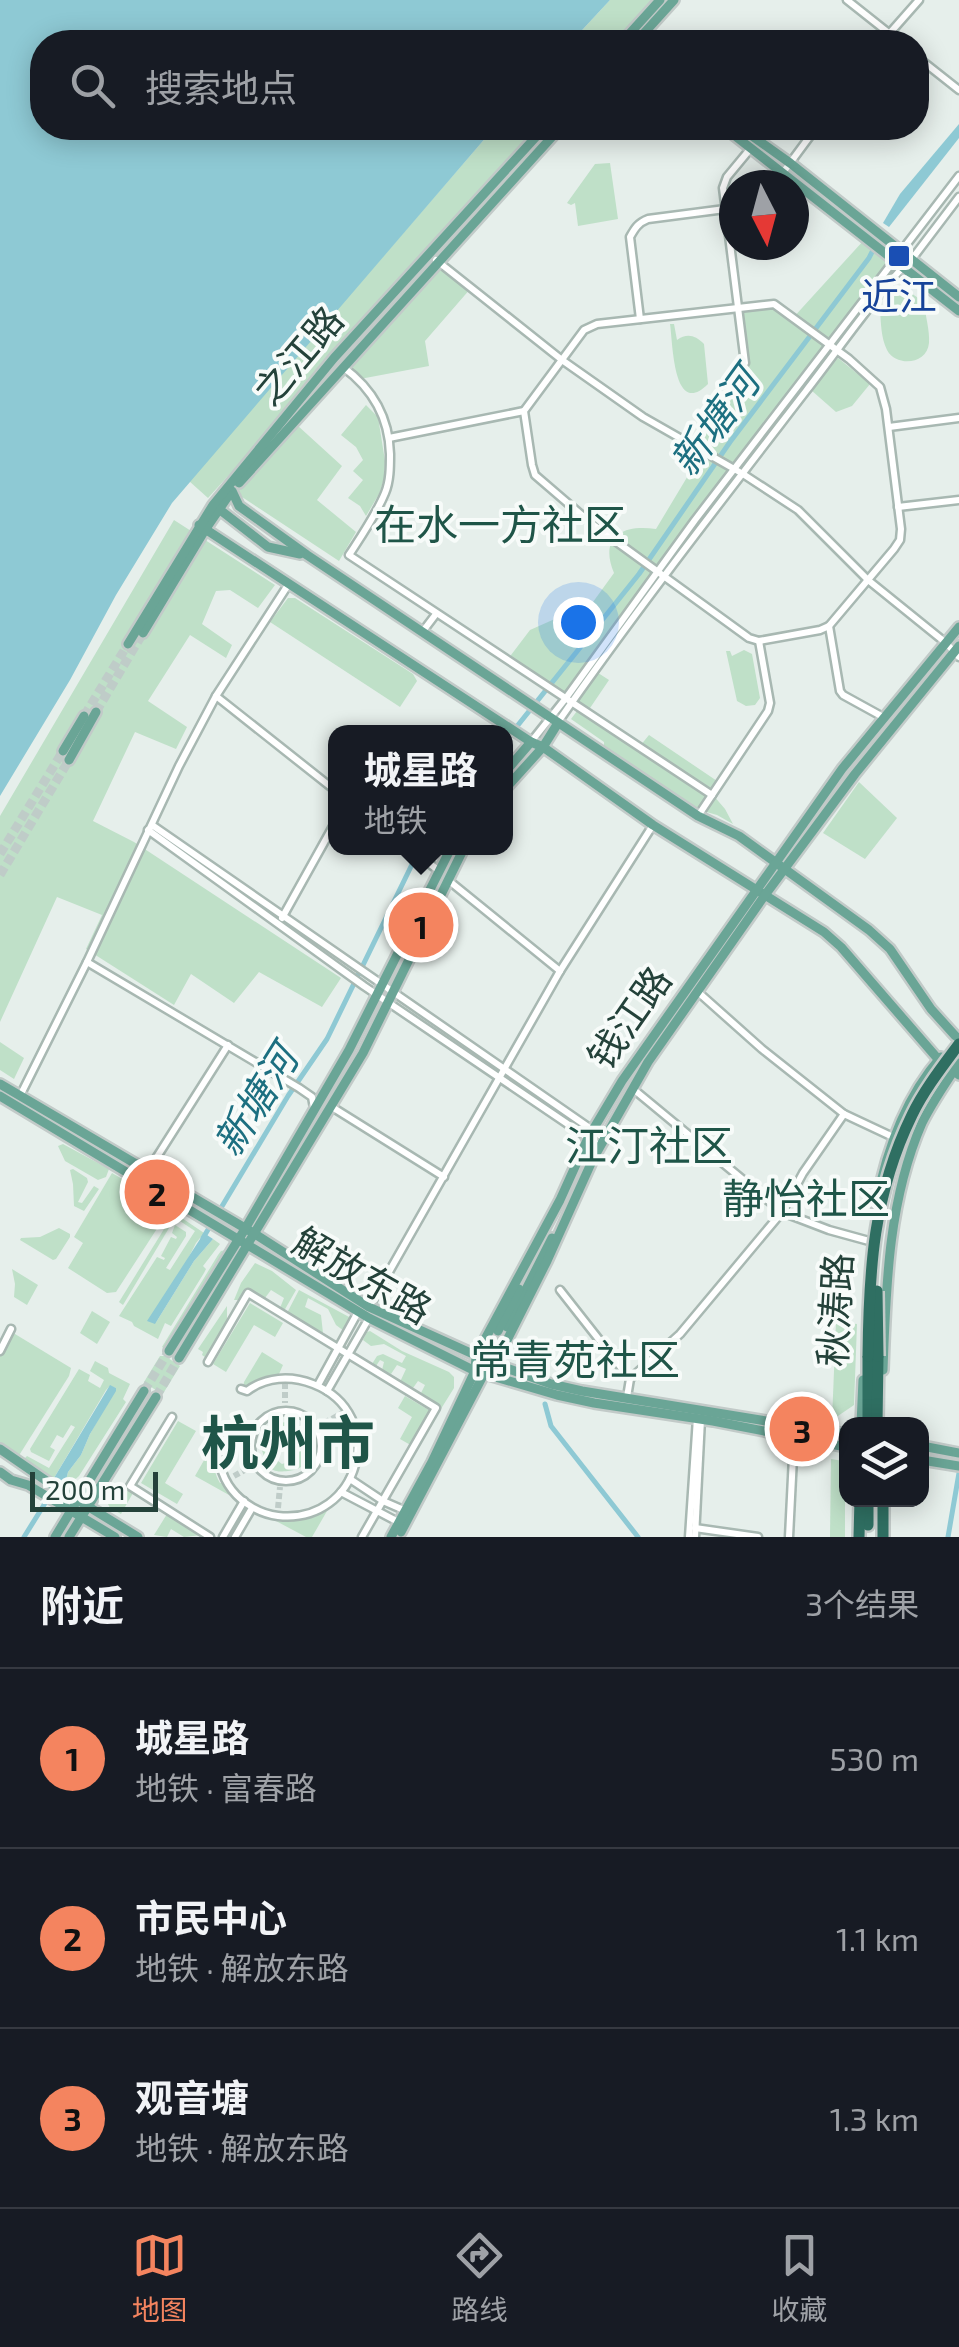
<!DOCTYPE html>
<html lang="zh">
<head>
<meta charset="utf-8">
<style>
	:root { --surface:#171b24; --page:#20242c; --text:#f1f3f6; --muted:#9ea1a6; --line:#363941; --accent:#f4845f }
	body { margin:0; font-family:"Exo 2","Noto Sans SC",sans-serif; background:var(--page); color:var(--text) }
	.controls { position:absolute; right:30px; bottom:30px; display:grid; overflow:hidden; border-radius:20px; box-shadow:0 5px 25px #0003 }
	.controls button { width:90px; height:90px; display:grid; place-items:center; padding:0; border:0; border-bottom:2px solid var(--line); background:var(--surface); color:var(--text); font:50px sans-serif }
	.compass { position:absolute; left:719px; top:170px; width:90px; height:90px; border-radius:50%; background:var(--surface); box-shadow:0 5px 25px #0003; rotate:174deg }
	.scale { position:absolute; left:30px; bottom:25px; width:128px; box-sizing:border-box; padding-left:10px; border:5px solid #24423a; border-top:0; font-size:28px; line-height:35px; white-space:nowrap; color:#24423a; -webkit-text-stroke:8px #f7fbf9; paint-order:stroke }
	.you { position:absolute; left:578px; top:622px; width:35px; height:35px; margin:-25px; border:8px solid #fff; border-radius:50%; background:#1a73e8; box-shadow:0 0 0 15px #1a73e833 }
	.badge { display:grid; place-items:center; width:65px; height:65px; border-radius:50%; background:var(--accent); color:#111; font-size:32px; font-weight:700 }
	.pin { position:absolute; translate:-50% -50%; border:5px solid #fff; box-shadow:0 2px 10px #0006 }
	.popup { position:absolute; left:328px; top:725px; width:185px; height:130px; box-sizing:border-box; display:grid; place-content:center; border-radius:20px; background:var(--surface); filter:drop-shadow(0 2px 8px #0005); font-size:32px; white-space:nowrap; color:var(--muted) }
	.popup b { font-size:38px; color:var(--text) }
	.popup::after { content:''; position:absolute; left:50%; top:100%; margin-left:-20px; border:20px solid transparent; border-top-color:var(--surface) }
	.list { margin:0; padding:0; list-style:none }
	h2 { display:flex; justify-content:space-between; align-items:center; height:130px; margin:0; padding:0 40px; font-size:42px }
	h2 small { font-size:32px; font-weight:400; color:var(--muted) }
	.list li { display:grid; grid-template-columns:65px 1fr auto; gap:30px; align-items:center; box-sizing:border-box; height:180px; padding:0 40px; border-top:2px solid var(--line) }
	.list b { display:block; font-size:38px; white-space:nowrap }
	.list p { margin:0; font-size:32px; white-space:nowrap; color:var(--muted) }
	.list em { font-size:32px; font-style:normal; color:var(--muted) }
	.icon { flex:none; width:55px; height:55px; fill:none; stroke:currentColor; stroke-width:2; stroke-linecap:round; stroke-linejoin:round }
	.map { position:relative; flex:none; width:959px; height:1537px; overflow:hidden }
	.search { position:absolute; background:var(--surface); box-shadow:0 5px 25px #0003; left:30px; right:30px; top:30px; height:110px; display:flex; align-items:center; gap:25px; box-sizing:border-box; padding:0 35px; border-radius:40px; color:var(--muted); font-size:38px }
	.sheet { height:670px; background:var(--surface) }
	nav { display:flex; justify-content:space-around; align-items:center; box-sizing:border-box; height:140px; border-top:2px solid var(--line); background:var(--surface); font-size:28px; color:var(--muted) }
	nav a { display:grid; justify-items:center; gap:5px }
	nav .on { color:var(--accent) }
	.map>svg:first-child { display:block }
</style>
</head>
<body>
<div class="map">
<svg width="959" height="1537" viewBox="0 0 959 1537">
	<rect width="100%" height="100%" fill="#e6efeb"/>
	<!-- green -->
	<g fill="#bfe0c8" fill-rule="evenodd">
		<polygon points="610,0 659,0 622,42 571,42"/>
		<polygon points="494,128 544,128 208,498 189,481"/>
		<polygon points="610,163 618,219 578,226 575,203 571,205 567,203 595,164"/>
		<path d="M864 240 890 261 730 468 565 695 508 659 530 630 593 602 614 573C599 537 622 524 656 529L701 454 695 449 752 371 740 362 733 307 769 303 792 319Z"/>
		<polygon points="439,262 471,288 425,341 429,366 360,379 343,367"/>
		<path d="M908 291 924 302C925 315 930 330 929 343 927 365 896 367 887 350 881 338 881 323 880 310L892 294Z"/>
		<path d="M670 324H674L677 340C687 333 695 335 704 344L708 384C673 419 673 343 670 324Z"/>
		<polygon points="838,358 870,384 852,406 836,412 811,390"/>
		<polygon points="366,405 378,417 385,461 384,479 379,494 366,516 360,506 348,498 363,480 353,471 363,460 356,447 341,435"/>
		<polygon points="297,425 342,466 317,500 356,532 339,561 236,493"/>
		<polygon points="174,520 275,585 258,608 230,590 216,591 202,624 232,645 226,658 190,635 148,701 187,727 176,749 135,732 93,821 134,842 341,978 322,1007 259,972 234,1003 191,974 174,1005 86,949 102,915 57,897 0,1022 0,816"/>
		<polygon points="288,598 295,598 413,674 417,681 400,707 270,622"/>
		<polygon points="744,650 752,654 760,698 755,705 746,706 737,701 726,651 730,651 732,656"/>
		<polygon points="595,671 609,680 588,711 640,746 649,735 720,783 713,795 725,809 733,824 717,815 696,809 604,746 604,742 571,719 580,707 572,702"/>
		<polygon points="859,782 897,818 865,859 823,833"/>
		<polygon points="0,1042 24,1058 14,1079 0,1070"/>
		<polygon points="63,1144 109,1169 106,1177 98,1180 65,1161 58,1146"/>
		<polygon points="73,1169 87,1178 88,1182 78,1202 82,1203 94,1186 99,1189 84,1211 74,1206 73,1184 70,1170"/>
		<polygon points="112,1173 171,1207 116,1292 107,1293 68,1268 83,1243 74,1237"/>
		<polygon points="173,1212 204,1233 196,1243 155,1324 194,1261 213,1239 220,1244 203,1266 206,1269 204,1273 171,1326 165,1323 158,1339 134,1326 132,1322 119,1316 157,1257 164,1260 165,1258 161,1256 171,1237 176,1239 177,1237 172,1233 175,1225 186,1232 186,1236 166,1268 170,1270 195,1231 174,1217"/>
		<polygon points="169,1221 172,1223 123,1305 119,1302"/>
		<polygon points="59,1228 70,1234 70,1237 56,1259 53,1260 20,1240 21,1238 40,1237"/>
		<polygon points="226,1250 165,1349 162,1347 218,1255 221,1251"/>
		<polygon points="255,1263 272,1271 296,1290 284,1311 280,1308 284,1298 271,1290 265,1298 249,1289 238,1300 234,1300 241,1283"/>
		<polygon points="12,1269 38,1285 27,1305 14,1297 15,1284"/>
		<polygon points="299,1290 351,1318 344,1331 336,1325 328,1309 308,1298 305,1307 321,1315 323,1333 287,1313"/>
		<polygon points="250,1303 283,1323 275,1337 254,1325 226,1372 213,1364"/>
		<polygon points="227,1306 227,1323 205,1357 202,1355 203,1352 198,1349"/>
		<polygon points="92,1311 110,1322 97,1344 80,1333"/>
		<polygon points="836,1322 857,1324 854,1405 832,1420"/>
		<polygon points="370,1331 402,1351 449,1372 454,1377 454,1388 439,1412 436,1404 421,1393 425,1385 418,1381 413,1388 400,1382 406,1369 397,1365 391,1374 382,1370 384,1362 380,1360 376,1366 372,1364 377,1356 383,1354 402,1363 406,1356 384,1344 371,1346 363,1340 367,1332"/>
		<polygon points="15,1334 71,1368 69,1376 18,1457 0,1446 0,1356 8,1335"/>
		<polygon points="262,1352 283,1365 279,1374 265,1377 246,1389 243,1387 244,1382"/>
		<polygon points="160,1356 165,1356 180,1366 164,1392 160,1393 144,1382"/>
		<polygon points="95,1361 108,1368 109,1373 130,1384 123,1399 126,1402 79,1476 68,1486 65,1484 68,1472 81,1455 90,1434 116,1388 110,1386 106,1390 54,1478 24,1459 27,1456 49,1468 75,1427 71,1425 63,1438 57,1435 50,1447 55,1450 49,1461 31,1452 30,1449 79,1369 90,1375 88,1381 100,1388 104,1380 90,1371"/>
		<polygon points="405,1396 434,1413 414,1447 400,1439 412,1417 398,1408"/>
		<polygon points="178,1421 196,1431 165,1483 183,1494 177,1504 141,1483"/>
		<path d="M293 1421 308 1431 310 1439 314 1444C310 1460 306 1469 288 1471 277 1472 274 1472 265 1464 266 1454 258 1448 260 1437L272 1424ZM283 1435 296 1440 299 1449 288 1462 282 1464 274 1458 275 1448Z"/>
		<path d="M215 1441V1454L212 1455C213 1464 215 1475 220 1483L224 1482 229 1495 195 1476Z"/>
		<polygon points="831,1459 843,1461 845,1465 845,1537 830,1537"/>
		<polygon points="116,1483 133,1493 121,1514 110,1508 106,1500"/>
		<path d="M327 1511 312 1537H306L276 1521C295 1523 311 1519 327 1511Z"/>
		<polygon points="167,1514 202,1535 184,1537 171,1529 167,1537 154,1535"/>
	</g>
	<!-- water -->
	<g fill="#8ec9d4">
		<polygon points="0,0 610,0 571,42 42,42 42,128 494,128 172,503 116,595 70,680 0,796"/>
		<polygon points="959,124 959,138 889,227 883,223 900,194"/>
		<polygon points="204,1233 213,1239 194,1261 155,1324 147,1321"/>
		<polygon points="110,1385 116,1388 116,1391 90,1434 81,1455 68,1472 65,1484 54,1478"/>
	</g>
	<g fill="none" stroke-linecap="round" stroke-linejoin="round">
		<!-- canal -->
		<g stroke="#8ec9d4" stroke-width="5">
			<polyline points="506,740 639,574 730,442 869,258 875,246"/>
			<polyline points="203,1238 288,1096 327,1039 420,848"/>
			<polyline points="545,1404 551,1426 638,1537"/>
			<polyline points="24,1537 62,1476"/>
			<polyline points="948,1537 959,1473"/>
		</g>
		<!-- minor-tunnel -->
		<g stroke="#bfccc8" stroke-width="6" stroke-dasharray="6 3" stroke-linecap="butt">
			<polyline points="285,1383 285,1403"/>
			<polyline points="324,1423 343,1413"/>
			<polyline points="234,1476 252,1466"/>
			<polyline points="278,1508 280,1487"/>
		</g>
		<!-- major-tunnel -->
		<g stroke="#bfccc8" stroke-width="9" stroke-dasharray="9 4.5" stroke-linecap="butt">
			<polyline points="96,712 143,633"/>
			<polyline points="84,716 128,644"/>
			<polyline points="0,854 63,751"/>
			<polyline points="0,875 69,760"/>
			<polyline points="480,1364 498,1331"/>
			<polyline points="481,1376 504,1334"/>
			<polyline points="144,1391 169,1351"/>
			<polyline points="156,1397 179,1358"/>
		</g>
		<!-- minor casing -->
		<g stroke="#a8b8b2" stroke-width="11">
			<g id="minor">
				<polyline points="847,0 900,42"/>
				<polyline points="882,42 919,0"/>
				<polyline points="916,56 959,90"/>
				<polyline points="782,174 816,128"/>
				<polyline points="436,260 562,360 643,417 743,474 798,510 868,580 946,643 959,657"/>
				<polygon points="774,304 849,359 880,387 886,409 901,529 900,540 894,549 829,626 820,630 759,641 749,638 592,524 535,475 532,465 524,411 584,330 597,324"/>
				<path d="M640 319 630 237C635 228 638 223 648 219L725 209"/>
				<polyline points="745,363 723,188 727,177 751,148"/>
				<path d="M343 367C373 389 389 417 390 454 390 467 390 481 385 493 376 515 362 535 349 555L712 795"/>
				<polyline points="889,427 959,418"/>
				<polyline points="389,438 524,411"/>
				<polyline points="898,507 959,500"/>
				<polyline points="829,626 840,691 843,695 883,717"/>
				<polyline points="423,631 436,614"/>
				<polyline points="216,696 336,791"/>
				<path d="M558 722C637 609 722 500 806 391 830 360 852 329 876 299 888 285 898 270 912 259L959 197"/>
				<polyline points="531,742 566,698 695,520 959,176"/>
				<polyline points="698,816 768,711 770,703 759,641"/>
				<polyline points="152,825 604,1138"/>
				<polyline points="148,830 364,986 600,1146"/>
				<polyline points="409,848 438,870"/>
				<polyline points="448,880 560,971"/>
				<polyline points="282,918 336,821"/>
				<polyline points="87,962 299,1088 312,1097 314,1108"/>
				<polyline points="698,992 762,1049 844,1114 893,1137"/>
				<polyline points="632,1088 782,1212 829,1230 869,1241"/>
				<polyline points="20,1096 87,962 179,766 216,696 288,585"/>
				<polyline points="332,1107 444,1177"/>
				<polyline points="148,1171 228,1045"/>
				<polyline points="560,1290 630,1379"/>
				<polyline points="369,1307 560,971 653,825"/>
				<polyline points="0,1351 11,1329"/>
				<polyline points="208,1362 248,1293 436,1408 362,1537"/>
				<polyline points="318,1385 358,1312"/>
				<polyline points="327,1391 369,1318"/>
				<polyline points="627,1397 630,1379 680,1334 782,1212 803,1173 844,1114"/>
				<circle cx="286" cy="1446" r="35"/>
				<polyline points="172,1417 130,1486 210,1537"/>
				<path d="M215 1437 219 1439C216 1456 221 1476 232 1490 243 1504 261 1514 278 1516 360 1525 390 1414 313 1384 290 1375 266 1377 247 1391L241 1389"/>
				<polyline points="350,1479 383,1501 406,1511"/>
				<polyline points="341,1492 402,1524"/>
				<polyline points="695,1528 758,1537"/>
				<polyline points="223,1537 244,1501"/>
				<polyline points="235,1537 252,1508"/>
				<polyline points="689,1537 697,1418"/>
				<polyline points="695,1537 701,1419"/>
				<polyline points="789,1537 794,1437"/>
			</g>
		</g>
		<!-- major casing -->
		<g stroke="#c2cac8" stroke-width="14">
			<g id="major">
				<polyline points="622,42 660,0"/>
				<polyline points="636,42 674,0"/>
				<polyline points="725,128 959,311"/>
				<polyline points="741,128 790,163 959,297"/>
				<polyline points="239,483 560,128"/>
				<polyline points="232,491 239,506 307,555 698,816 739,836 869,930 890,949 931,1009 959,1040"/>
				<polyline points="215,506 268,547 300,554"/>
				<polyline points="199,525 531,742 543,747 653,825 824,932 841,947 938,1059 959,1075"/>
				<polyline points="143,633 205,530 229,495"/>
				<polyline points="128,644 213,505 334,358 544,128"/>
				<polyline points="63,751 84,716"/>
				<polyline points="69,760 96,712"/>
				<polyline points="506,771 531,742"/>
				<polyline points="506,788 543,747 558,723"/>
				<polyline points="0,1084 255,1234 369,1307 495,1364 551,1384 582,1391 846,1434"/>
				<polyline points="0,1096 369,1318 475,1371 557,1395 594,1403 713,1421 846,1447"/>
				<path d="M876 1205C886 1152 905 1098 941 1057"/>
				<polyline points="507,1327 552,1238"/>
				<polyline points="498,1331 519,1289"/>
				<polyline points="169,1351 245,1229 349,1050 451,848"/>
				<polyline points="179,1358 363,1053 464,848"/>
				<path d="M883 1370C886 1287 888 1201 922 1123 932 1103 946 1082 959 1063"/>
				<polyline points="861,1424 863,1380"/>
				<polyline points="922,1446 959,1453"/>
				<polyline points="0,1449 48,1482 138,1537"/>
				<polyline points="922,1460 959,1466"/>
				<polyline points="0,1472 11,1480 28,1485 115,1537"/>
				<polyline points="401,1532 484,1374 495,1364 547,1261 593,1159 648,1062 765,895 855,774 959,646"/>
				<polyline points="55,1537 144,1391"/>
				<polyline points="69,1537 156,1397"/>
				<polyline points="391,1537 432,1462 475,1371 476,1356 560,1200 588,1138 622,1081 842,769 959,627"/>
			</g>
		</g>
		<!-- highway casing -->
		<g stroke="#c2cac8" stroke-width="16">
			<g id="highway">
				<polyline points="868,1424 868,1356"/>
				<polyline points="877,1424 878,1356"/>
				<polyline points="883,1500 883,1537"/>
				<polyline points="868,1525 868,1500"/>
				<polyline points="859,1537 860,1500"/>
			</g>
		</g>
		<!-- minor -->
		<use href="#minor" stroke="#fff" stroke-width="6"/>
		<!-- major -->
		<use href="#major" stroke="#6aa596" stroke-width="9"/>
		<!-- highway -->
		<use href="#highway" stroke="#2f6f62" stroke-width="11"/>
		<!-- highway-bridge casing -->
		<g stroke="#c2cac8" stroke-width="16" stroke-linecap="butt">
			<g id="highway-bridge">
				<polyline points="877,1291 878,1356"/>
				<path d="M868 1356C869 1269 873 1195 912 1115 924 1090 942 1067 959 1044"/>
			</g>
		</g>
		<!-- highway-bridge -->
		<use href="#highway-bridge" stroke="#2f6f62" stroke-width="11"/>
	</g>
	<!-- markers -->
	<rect fill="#1a4fb4" stroke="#f7fbf9" stroke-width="4" x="887" y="244" width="24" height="24" rx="5"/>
	<g text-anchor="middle" stroke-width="8" stroke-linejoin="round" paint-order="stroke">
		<!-- transit labels -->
		<g font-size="38" fill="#164399" stroke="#f7fbf9">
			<text x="899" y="310">近江</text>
		</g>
		<!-- street labels -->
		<g font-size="38" fill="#24423a" stroke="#f7fbf9">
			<text transform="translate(299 356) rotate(-50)" y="13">之江路</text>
			<text transform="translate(630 1018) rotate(-55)" y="13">钱江路</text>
			<text transform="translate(362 1276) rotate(30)" y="13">解放东路</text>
			<text transform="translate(836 1310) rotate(-87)" y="13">秋涛路</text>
		</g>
		<!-- water labels -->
		<g font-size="40" font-style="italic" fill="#1c6f80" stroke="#f7fbf9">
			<text transform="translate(715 422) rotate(-54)" y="14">新塘河</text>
			<text transform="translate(256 1101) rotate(-58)" y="14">新塘河</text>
		</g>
		<!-- quarter labels -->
		<g font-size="42" fill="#1f5548" stroke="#f7fbf9">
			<text x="500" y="540">在水一方社区</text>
			<text x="649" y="1161">江汀社区</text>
			<text x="806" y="1214">静怡社区</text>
			<text x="575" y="1375">常青苑社区</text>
		</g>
		<!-- town labels -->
		<g font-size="58" font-weight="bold" fill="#1f5548" stroke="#f7fbf9">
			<text x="288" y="1464">杭州市</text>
		</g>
	</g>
</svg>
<div class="controls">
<button><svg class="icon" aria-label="layers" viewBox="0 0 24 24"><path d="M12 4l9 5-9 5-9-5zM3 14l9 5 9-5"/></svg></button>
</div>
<svg class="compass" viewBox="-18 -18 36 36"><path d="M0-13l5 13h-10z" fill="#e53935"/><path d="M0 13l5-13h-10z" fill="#9ea1a6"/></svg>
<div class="scale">200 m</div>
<div class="you"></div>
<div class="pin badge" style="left:421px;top:925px">1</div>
<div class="popup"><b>城星路</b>地铁</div>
<div class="pin badge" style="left:157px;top:1192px">2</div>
<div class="pin badge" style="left:802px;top:1429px">3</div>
<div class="search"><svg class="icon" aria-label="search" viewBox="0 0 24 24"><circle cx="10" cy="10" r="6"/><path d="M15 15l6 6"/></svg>搜索地点</div>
</div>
<section class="sheet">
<h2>附近<small>3个结果</small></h2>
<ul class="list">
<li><span class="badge">1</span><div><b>城星路</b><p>地铁 · 富春路</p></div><em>530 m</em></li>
<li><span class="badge">2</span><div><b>市民中心</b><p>地铁 · 解放东路</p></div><em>1.1 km</em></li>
<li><span class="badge">3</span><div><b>观音塘</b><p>地铁 · 解放东路</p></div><em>1.3 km</em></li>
</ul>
</section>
<nav>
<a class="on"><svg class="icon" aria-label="map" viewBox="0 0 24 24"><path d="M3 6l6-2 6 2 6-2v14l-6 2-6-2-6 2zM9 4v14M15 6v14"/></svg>地图</a>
<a><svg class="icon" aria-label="directions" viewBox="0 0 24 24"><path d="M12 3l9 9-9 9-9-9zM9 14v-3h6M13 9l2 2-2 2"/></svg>路线</a>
<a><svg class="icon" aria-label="saved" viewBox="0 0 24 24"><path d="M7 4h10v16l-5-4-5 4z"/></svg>收藏</a>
</nav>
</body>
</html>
